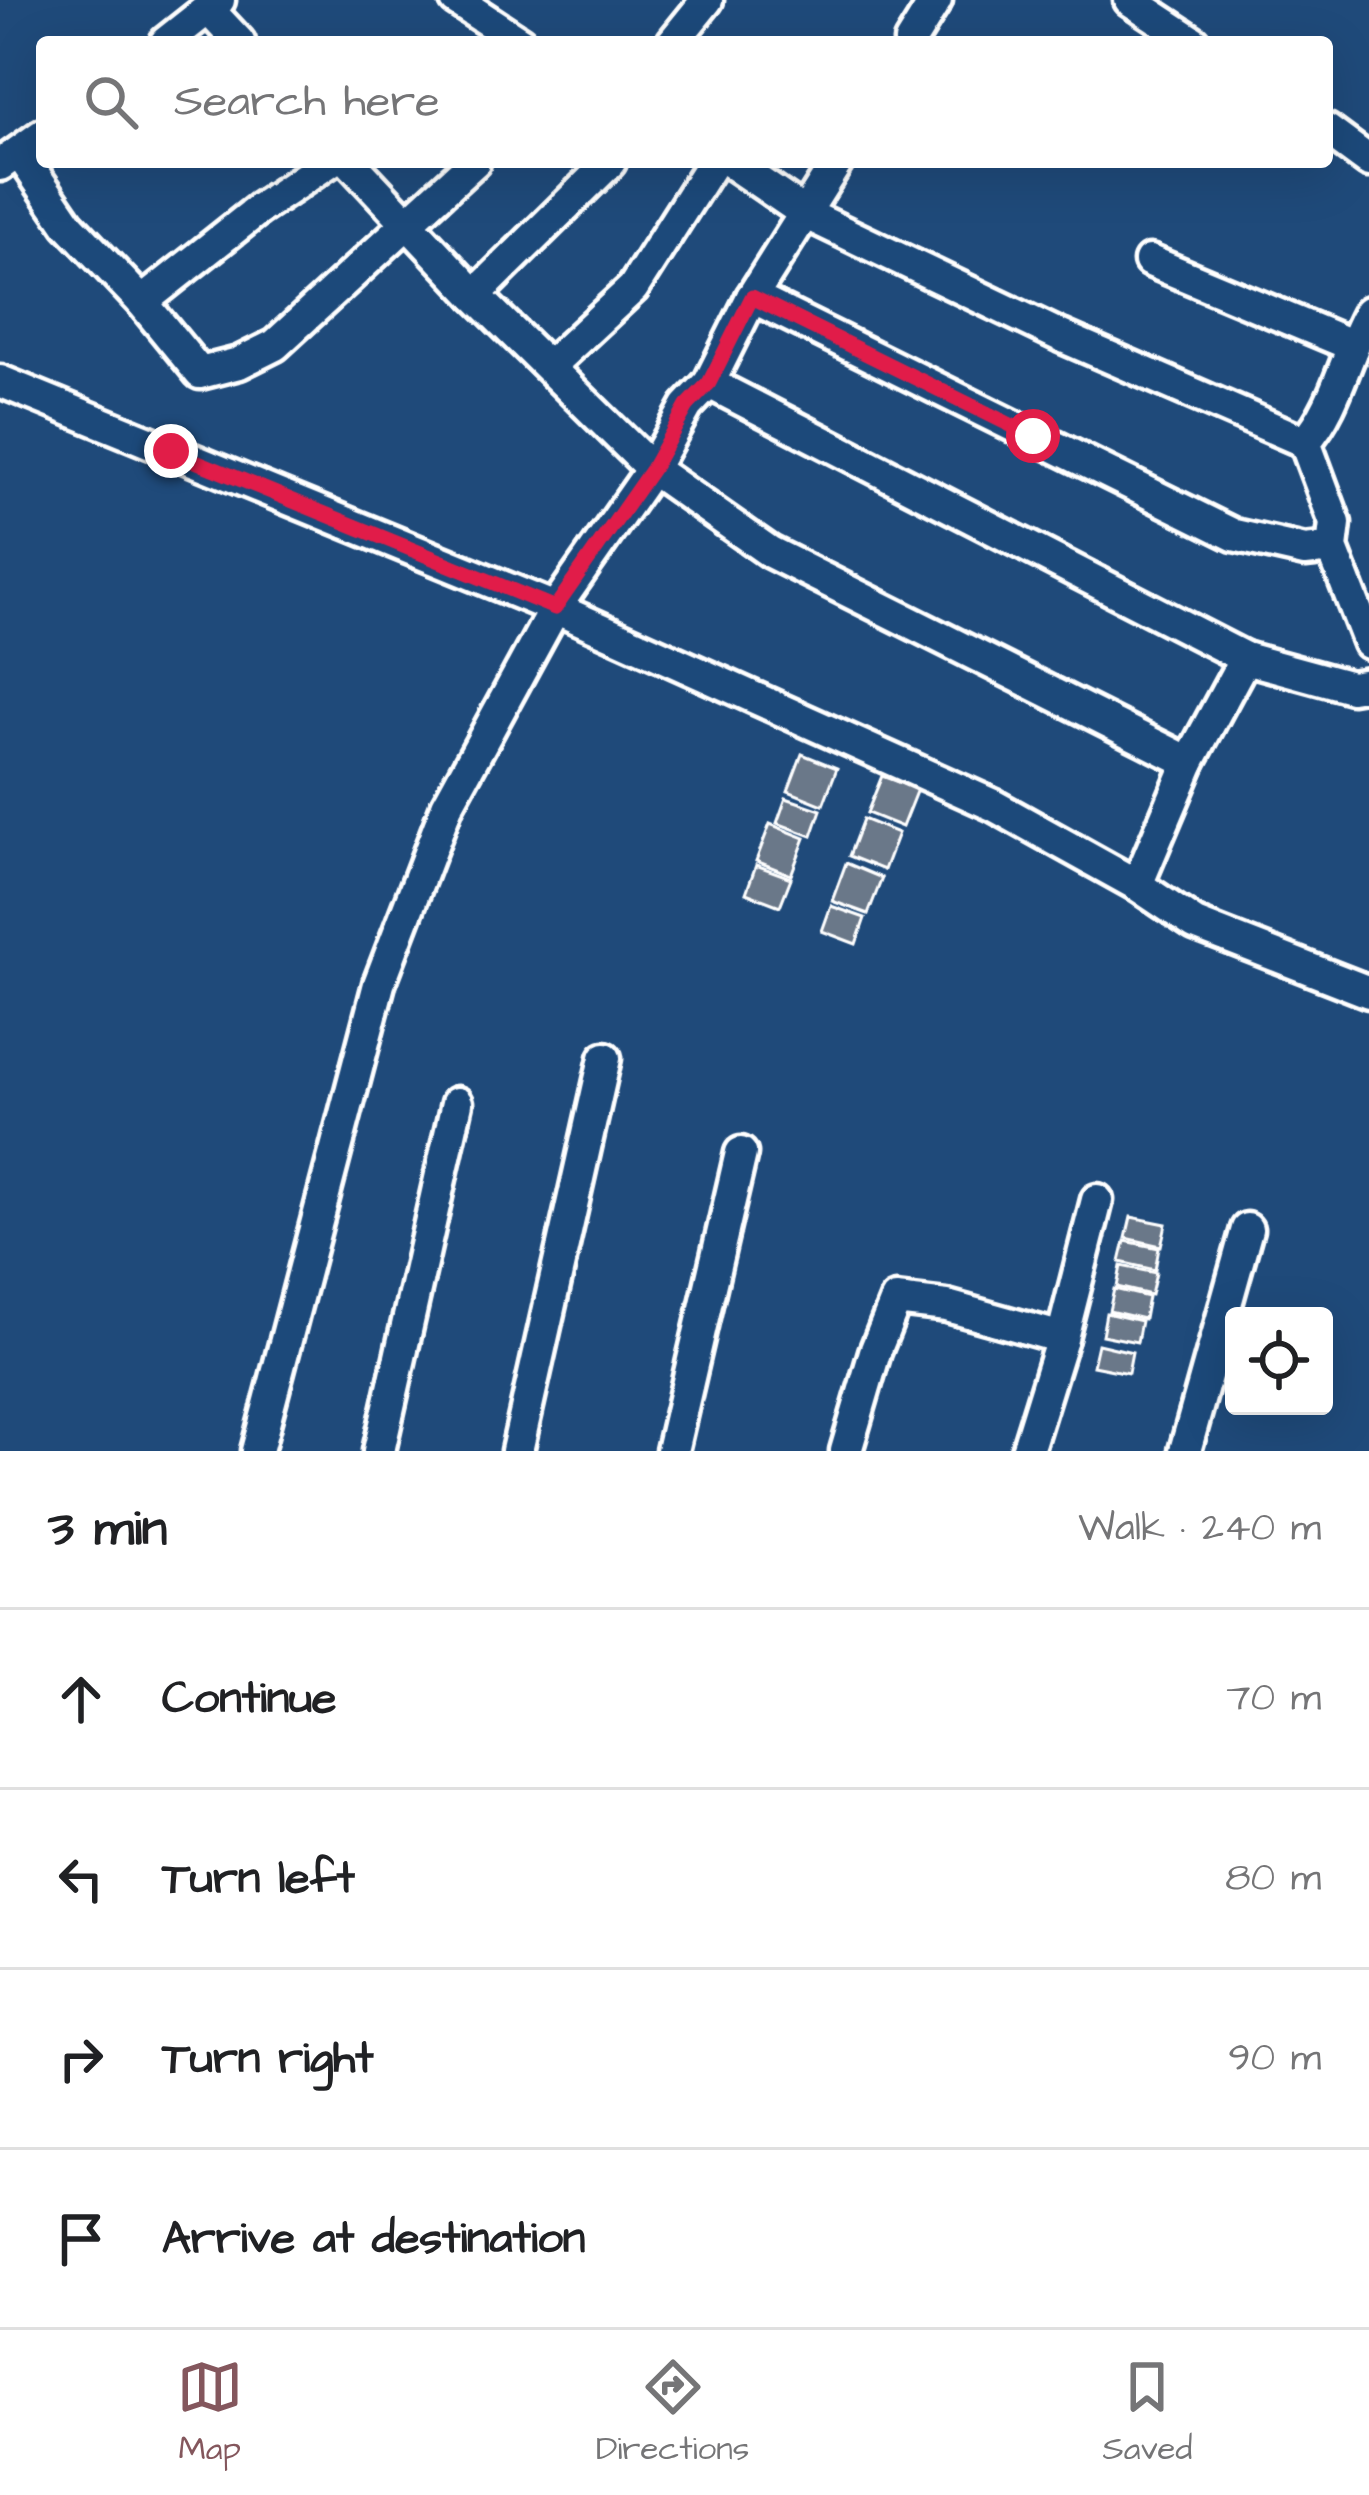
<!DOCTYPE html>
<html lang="en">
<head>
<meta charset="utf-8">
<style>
	:root { --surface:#fff; --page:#f6f6f6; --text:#202124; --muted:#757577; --line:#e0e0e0; --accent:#84575d }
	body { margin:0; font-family:"Architects Daughter",sans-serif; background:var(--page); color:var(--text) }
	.controls { position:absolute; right:36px; bottom:36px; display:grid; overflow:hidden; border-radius:12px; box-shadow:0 12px 48px #0002 }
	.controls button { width:108px; height:108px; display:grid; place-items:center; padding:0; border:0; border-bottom:3px solid var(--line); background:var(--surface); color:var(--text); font:60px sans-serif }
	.stop { position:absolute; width:36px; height:36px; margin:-27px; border:9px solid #e11d48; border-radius:50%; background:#fff }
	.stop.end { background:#e11d48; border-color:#fff; box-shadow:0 3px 12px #0008 }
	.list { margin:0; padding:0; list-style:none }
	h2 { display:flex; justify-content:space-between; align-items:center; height:156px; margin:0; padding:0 48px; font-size:51px }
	h2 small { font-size:39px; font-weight:400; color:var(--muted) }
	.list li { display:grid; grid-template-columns:78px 1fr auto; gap:36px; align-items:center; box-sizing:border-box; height:180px; padding:0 48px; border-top:3px solid var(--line) }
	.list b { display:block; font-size:45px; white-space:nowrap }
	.list em { font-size:39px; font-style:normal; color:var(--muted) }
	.icon { flex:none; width:66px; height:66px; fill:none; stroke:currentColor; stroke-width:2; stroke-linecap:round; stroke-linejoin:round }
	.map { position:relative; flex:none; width:1369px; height:1451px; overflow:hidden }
	.search { position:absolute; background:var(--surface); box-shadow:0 12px 48px #0002; left:36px; right:36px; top:36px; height:132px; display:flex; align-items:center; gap:30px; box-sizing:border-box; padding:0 42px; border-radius:12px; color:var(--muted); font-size:45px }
	.sheet { height:876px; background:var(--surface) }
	nav { display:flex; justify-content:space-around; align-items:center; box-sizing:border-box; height:168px; border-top:3px solid var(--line); background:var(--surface); font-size:33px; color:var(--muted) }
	nav a { display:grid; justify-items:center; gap:6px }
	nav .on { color:var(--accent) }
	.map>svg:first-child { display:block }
</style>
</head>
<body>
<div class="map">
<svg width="1369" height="1451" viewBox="0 0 1369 1451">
	<rect width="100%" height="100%" fill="#1f4a7a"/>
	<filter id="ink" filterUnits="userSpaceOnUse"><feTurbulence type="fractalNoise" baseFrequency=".00833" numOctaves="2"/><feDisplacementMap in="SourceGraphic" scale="24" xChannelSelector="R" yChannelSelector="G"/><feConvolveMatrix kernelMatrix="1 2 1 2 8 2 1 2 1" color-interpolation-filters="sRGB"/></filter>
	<g filter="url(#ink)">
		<!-- building -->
		<g fill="#6b7889" stroke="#fff" stroke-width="3">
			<polygon points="802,754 837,768 823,805 788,791"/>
			<polygon points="882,776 917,789 902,827 867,813"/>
			<polygon points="786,798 821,810 812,836 777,823"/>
			<polygon points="863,819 898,833 884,870 849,856"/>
			<polygon points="770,824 805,838 791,875 756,861"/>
			<polygon points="846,863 882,878 868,914 832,901"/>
			<polygon points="756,865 791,878 780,906 746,893"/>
			<polygon points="831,906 865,918 856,944 822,931"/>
			<polygon points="1131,1217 1166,1224 1161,1246 1126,1238"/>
			<polygon points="1125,1241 1159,1248 1155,1270 1120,1262"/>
			<polygon points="1121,1266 1156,1273 1151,1295 1117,1287"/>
			<polygon points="1114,1289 1148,1297 1144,1319 1109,1311"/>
			<polygon points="1106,1313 1141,1321 1137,1342 1102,1335"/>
			<polygon points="1098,1344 1132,1352 1128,1373 1093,1366"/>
		</g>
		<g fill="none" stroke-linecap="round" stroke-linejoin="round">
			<!-- minor casing -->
			<g stroke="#fff" stroke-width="39">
				<g id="minor">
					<polyline points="456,0 520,42"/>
					<polyline points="1130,0 1194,42"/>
					<polyline points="209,10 239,42"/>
					<polyline points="166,42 219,0"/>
					<polyline points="673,42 707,0"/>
					<polyline points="910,42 936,0"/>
					<polyline points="1327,130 1369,161"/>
					<polyline points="19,152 68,224 142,302 200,373 239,363 275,345 474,162"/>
					<polyline points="350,162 475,295 652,469 770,552 1189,762"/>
					<polyline points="730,162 806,214 1061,336 1305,442 1335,523 1332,548 1369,643"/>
					<polyline points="0,165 42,135"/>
					<polyline points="1150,261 1351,345"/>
					<polyline points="475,295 610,162"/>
					<polyline points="752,297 1234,535 1305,551 1332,548"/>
					<polyline points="142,302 259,209 329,162"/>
					<polyline points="549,366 633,288 713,162"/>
					<polyline points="0,381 555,608 993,805 1137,885 1195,924 1369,992"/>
					<polyline points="709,383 1245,658 1351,687 1369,684"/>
					<path d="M1305 442C1337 406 1345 355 1369 312"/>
					<polyline points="1137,885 1189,762 1245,658"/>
					<polyline points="1062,1338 1097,1200"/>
					<polyline points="257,1451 379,984 447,806 555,608 652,469 687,406 709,383 752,297 837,162"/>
					<polyline points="379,1451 457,1103"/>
					<polyline points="517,1451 605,1058"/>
					<polyline points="672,1451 741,1153"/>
					<polyline points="846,1451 875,1352 896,1300 947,1306 1062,1338 1027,1451"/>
					<polyline points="1185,1451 1247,1229"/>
				</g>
			</g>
			<!-- minor -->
			<use href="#minor" stroke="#1f4a7a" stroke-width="30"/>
		</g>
	</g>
	<g fill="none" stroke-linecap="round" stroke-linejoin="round" filter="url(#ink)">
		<!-- route -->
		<polyline stroke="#e11d48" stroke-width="15" points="171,451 555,608 652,469 687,406 709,383 752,297 1033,436"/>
	</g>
</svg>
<div class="controls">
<button><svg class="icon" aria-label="locate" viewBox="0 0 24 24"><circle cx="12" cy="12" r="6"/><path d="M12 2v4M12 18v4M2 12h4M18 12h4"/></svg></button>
</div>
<div class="stop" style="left:1033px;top:436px"></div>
<div class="stop end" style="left:171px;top:451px"></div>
<div class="search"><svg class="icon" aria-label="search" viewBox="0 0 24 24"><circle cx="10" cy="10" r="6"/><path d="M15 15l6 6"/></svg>Search here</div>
</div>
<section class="sheet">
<h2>3 min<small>Walk · 240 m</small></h2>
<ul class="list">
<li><svg class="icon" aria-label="ahead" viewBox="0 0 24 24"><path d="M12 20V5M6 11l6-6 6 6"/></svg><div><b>Continue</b></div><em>70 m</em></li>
<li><svg class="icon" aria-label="left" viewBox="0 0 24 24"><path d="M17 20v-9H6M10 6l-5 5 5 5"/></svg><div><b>Turn left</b></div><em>80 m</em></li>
<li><svg class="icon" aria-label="right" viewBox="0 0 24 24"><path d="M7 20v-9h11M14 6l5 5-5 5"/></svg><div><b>Turn right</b></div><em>90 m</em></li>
<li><svg class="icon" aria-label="arrive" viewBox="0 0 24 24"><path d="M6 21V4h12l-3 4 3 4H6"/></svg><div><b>Arrive at destination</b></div></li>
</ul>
</section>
<nav>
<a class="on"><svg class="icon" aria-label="map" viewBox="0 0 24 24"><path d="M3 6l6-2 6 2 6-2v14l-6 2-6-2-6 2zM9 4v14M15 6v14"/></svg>Map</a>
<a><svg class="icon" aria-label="directions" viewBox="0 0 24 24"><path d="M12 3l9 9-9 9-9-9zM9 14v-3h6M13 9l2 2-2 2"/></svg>Directions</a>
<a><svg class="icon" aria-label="saved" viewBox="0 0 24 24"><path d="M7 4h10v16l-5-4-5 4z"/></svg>Saved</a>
</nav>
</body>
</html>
